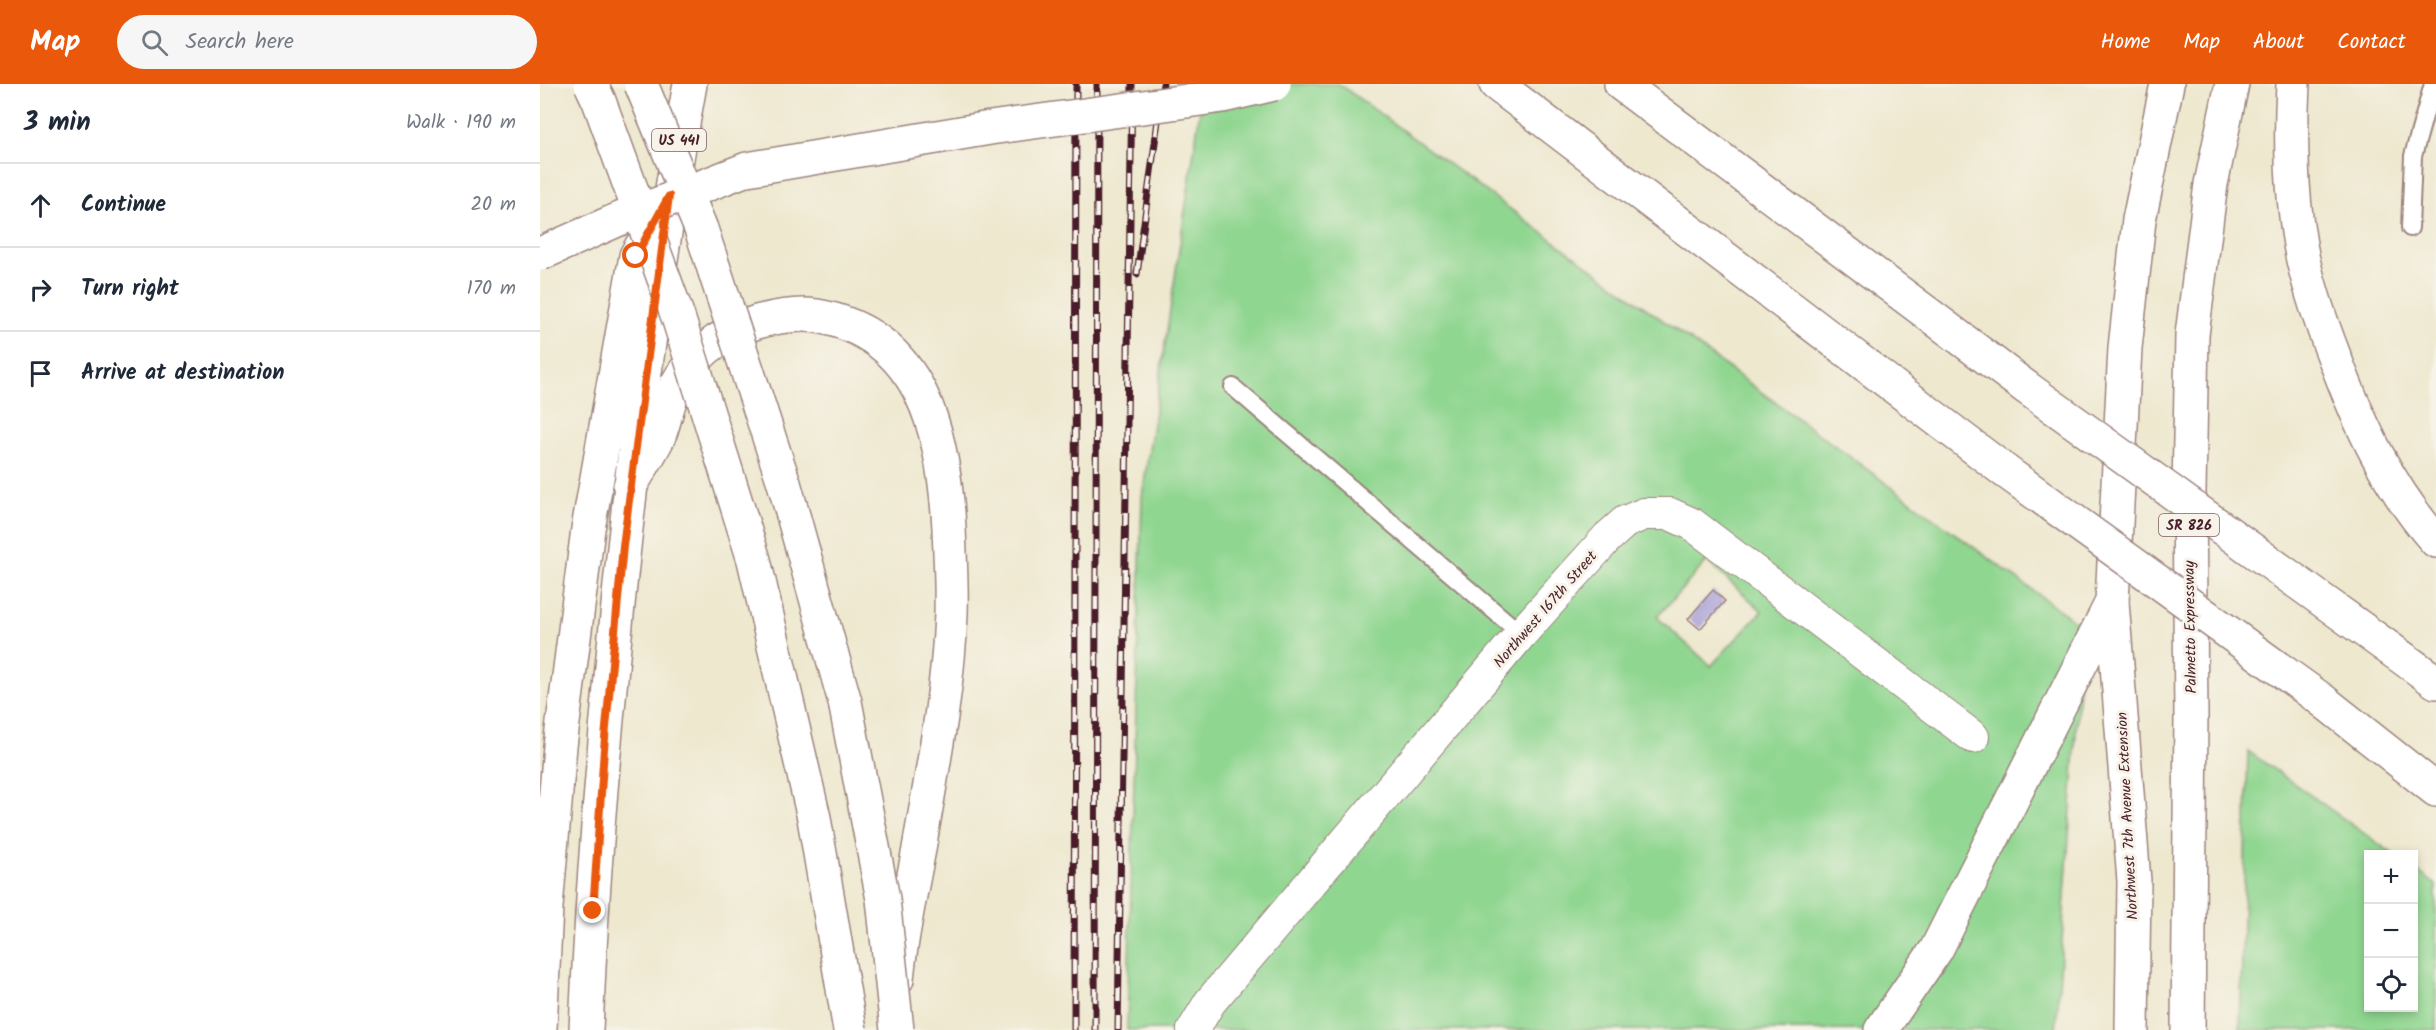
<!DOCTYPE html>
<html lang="en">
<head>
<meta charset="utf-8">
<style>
	:root { --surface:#fff; --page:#f6f6f7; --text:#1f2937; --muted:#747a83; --line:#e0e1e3; --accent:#ea580c }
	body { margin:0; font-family:Kalam,sans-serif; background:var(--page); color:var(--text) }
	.controls { position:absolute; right:18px; bottom:18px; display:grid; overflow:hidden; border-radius:0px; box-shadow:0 3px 9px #0003 }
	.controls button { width:54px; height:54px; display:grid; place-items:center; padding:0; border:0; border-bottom:2px solid var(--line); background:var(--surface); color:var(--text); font:30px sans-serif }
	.stop { position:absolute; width:18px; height:18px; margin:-14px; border:4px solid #ea580c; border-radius:50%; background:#fff }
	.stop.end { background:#ea580c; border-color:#fff; box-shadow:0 2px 6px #0008 }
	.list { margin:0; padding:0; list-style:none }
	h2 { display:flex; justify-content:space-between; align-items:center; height:78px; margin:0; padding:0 24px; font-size:26px }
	h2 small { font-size:20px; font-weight:400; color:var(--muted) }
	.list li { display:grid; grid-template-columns:39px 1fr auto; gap:18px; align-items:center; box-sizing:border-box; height:84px; padding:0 24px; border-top:2px solid var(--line) }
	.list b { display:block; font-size:22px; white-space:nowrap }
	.list em { font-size:20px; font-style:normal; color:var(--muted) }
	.icon { flex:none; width:33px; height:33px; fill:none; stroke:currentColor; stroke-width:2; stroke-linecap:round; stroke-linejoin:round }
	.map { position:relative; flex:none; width:1896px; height:946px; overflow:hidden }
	header { display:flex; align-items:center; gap:36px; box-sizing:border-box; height:84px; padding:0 30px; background:var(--accent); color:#fff }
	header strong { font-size:28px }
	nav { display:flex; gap:33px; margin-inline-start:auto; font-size:21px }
	.search { width:420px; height:54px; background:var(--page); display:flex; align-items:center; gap:15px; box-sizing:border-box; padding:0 21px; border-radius:33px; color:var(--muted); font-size:22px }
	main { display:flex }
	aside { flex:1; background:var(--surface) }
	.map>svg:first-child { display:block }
</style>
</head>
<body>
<header>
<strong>Map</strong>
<div class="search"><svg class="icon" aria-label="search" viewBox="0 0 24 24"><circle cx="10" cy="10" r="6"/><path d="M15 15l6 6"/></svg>Search here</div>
<nav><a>Home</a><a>Map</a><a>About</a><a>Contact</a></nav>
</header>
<main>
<aside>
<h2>3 min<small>Walk · 190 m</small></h2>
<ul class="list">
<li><svg class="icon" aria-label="ahead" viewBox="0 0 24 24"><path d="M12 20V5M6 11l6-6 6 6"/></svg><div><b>Continue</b></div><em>20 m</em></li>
<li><svg class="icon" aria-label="right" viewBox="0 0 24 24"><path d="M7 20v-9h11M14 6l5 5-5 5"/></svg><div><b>Turn right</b></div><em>170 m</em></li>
<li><svg class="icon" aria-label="arrive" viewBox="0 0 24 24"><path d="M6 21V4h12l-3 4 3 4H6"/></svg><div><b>Arrive at destination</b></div></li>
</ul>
</aside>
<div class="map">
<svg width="1896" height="946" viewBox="0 0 1896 946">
	<rect width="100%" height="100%" fill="#f7f3e8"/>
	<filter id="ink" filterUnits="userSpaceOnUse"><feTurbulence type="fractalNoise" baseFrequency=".0167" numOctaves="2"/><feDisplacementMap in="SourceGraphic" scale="12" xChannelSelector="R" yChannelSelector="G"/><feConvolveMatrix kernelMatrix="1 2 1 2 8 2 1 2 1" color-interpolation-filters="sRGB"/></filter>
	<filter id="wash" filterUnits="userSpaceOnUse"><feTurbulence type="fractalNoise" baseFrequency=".008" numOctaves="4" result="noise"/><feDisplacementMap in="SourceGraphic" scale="24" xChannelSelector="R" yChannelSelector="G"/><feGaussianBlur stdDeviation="1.35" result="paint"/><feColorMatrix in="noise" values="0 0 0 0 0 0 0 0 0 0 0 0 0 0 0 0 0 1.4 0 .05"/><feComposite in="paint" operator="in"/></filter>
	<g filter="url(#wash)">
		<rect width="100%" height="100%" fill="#eee8cf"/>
		<!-- green -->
		<g fill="#8fd690" stroke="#6c7a5e" stroke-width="1.5" fill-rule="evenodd">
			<path d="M664 0H799L1543 543 1516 946H587L602 413ZM1167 477 1222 527 1171 582 1117 533Z"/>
			<polygon points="1708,667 1853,770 1828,770 1828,924 1874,924 1874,785 1896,801 1896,946 1700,946"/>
		</g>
		<g id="blocks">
			<!-- building -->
			<polygon fill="#a89ed6" points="1173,506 1185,517 1160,545 1148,535"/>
		</g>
	</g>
	<g filter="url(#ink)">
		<use href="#blocks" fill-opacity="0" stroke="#9c847d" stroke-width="1.5"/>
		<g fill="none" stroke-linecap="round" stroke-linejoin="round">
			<!-- service casing -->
			<g stroke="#9c847d" stroke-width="20">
				<g id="service">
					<polyline points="1870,144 1873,72 1893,0"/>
					<polyline points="693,303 981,550"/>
				</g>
			</g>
			<!-- minor casing -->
			<g stroke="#9c847d" stroke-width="34">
				<polyline id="minor" points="653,946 670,918 981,550 1067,454 1085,438 1104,430 1130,430 1152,440 1433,653"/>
			</g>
			<!-- primary casing -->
			<g stroke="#9c847d" stroke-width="36">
				<g id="primary">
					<polyline points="1572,518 1594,797 1592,946"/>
					<polyline points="0,944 6,823 20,662 48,445 96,172 120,130"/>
					<path d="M46 946C51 825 60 704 72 583 90 388 115 193 150 0"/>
				</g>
			</g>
			<!-- motorway casing -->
			<g stroke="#9c847d" stroke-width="36">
				<g id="motorway">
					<polyline points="956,0 1465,387"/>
					<polyline points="1081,0 1487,304"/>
					<path d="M1753 0C1750 58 1751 119 1763 176 1771 209 1782 241 1794 272 1819 339 1848 403 1896 457"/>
					<path d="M90 402C100 386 110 370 118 354 124 341 126 325 132 311 147 274 180 249 217 238 236 233 257 229 277 232 384 251 404 352 409 444 410 472 412 501 411 530 408 609 392 687 379 765 371 808 361 851 357 895"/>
					<polyline points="1757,498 1896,598"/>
					<polyline points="1782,616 1896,706"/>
					<polyline points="1341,946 1396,866 1572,518 1585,264 1599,136 1627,0"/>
					<polyline points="1648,946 1651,633 1649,407 1652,251 1671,100 1692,0"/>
				</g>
			</g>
			<!-- service -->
			<use href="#service" stroke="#fff" stroke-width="16"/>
			<!-- minor -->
			<use href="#minor" stroke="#fff" stroke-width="32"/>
			<!-- primary -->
			<use href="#primary" stroke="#fff" stroke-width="33"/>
			<!-- motorway -->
			<use href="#motorway" stroke="#fff" stroke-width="33"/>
			<!-- rail casing -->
			<g stroke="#4a1f2b" stroke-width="7">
				<g id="rail">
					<polyline points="597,190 623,0"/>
					<polyline points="534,946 536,0"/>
					<polyline points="555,946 557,0"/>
					<polyline points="578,946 592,0"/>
				</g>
			</g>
			<!-- rail -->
			<use href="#rail" stroke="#f7f3e8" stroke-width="4.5" stroke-dasharray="14" stroke-linecap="butt"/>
			<!-- motorway-bridge casing -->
			<g stroke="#9c847d" stroke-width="36" stroke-linecap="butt">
				<g id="motorway-bridge">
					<polyline points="51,0 59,17 138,233 214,476 274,734 310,946"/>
					<polyline points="101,0 161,145 244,399 305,618 343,815 357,946"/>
					<polyline points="0,170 77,136 207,85 450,44 683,12 734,0"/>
					<polyline points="1487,304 1757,498"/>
					<polyline points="1465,387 1782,616"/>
				</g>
			</g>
			<!-- motorway-bridge -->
			<use href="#motorway-bridge" stroke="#fff" stroke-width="33"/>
		</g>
	</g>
	<g fill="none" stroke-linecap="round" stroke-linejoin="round" filter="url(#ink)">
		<!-- route -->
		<polyline stroke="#ea580c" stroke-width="8" points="53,827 64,665 83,462 129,112 96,172"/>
	</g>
	<g text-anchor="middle" stroke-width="6" stroke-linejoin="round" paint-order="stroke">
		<!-- shield labels -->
		<g fill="#f7f3e8" stroke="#7e5f64" stroke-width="1.5">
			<rect x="112" y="45" width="54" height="22" rx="4.5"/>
			<rect x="1619" y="430" width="60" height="22" rx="4.5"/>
		</g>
		<g font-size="14" font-weight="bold" fill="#4a1f2b">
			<text x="139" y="61">US 441</text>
			<text x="1649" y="446">SR 826</text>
		</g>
		<!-- street labels -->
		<g font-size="15" fill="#4a1f2b" stroke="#f7f3e8">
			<text transform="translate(1005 525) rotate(-49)" y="5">Northwest 167th Street</text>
			<text transform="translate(1650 543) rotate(-91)" y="5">Palmetto Expressway</text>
			<text transform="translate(1587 732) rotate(-93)" y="5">Northwest 7th Avenue Extension</text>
		</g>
	</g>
</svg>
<div class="controls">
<button>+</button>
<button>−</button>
<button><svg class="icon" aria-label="locate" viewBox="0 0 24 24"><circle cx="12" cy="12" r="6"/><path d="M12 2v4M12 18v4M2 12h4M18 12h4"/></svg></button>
</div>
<div class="stop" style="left:96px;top:172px"></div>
<div class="stop end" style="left:53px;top:827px"></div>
</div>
</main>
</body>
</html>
